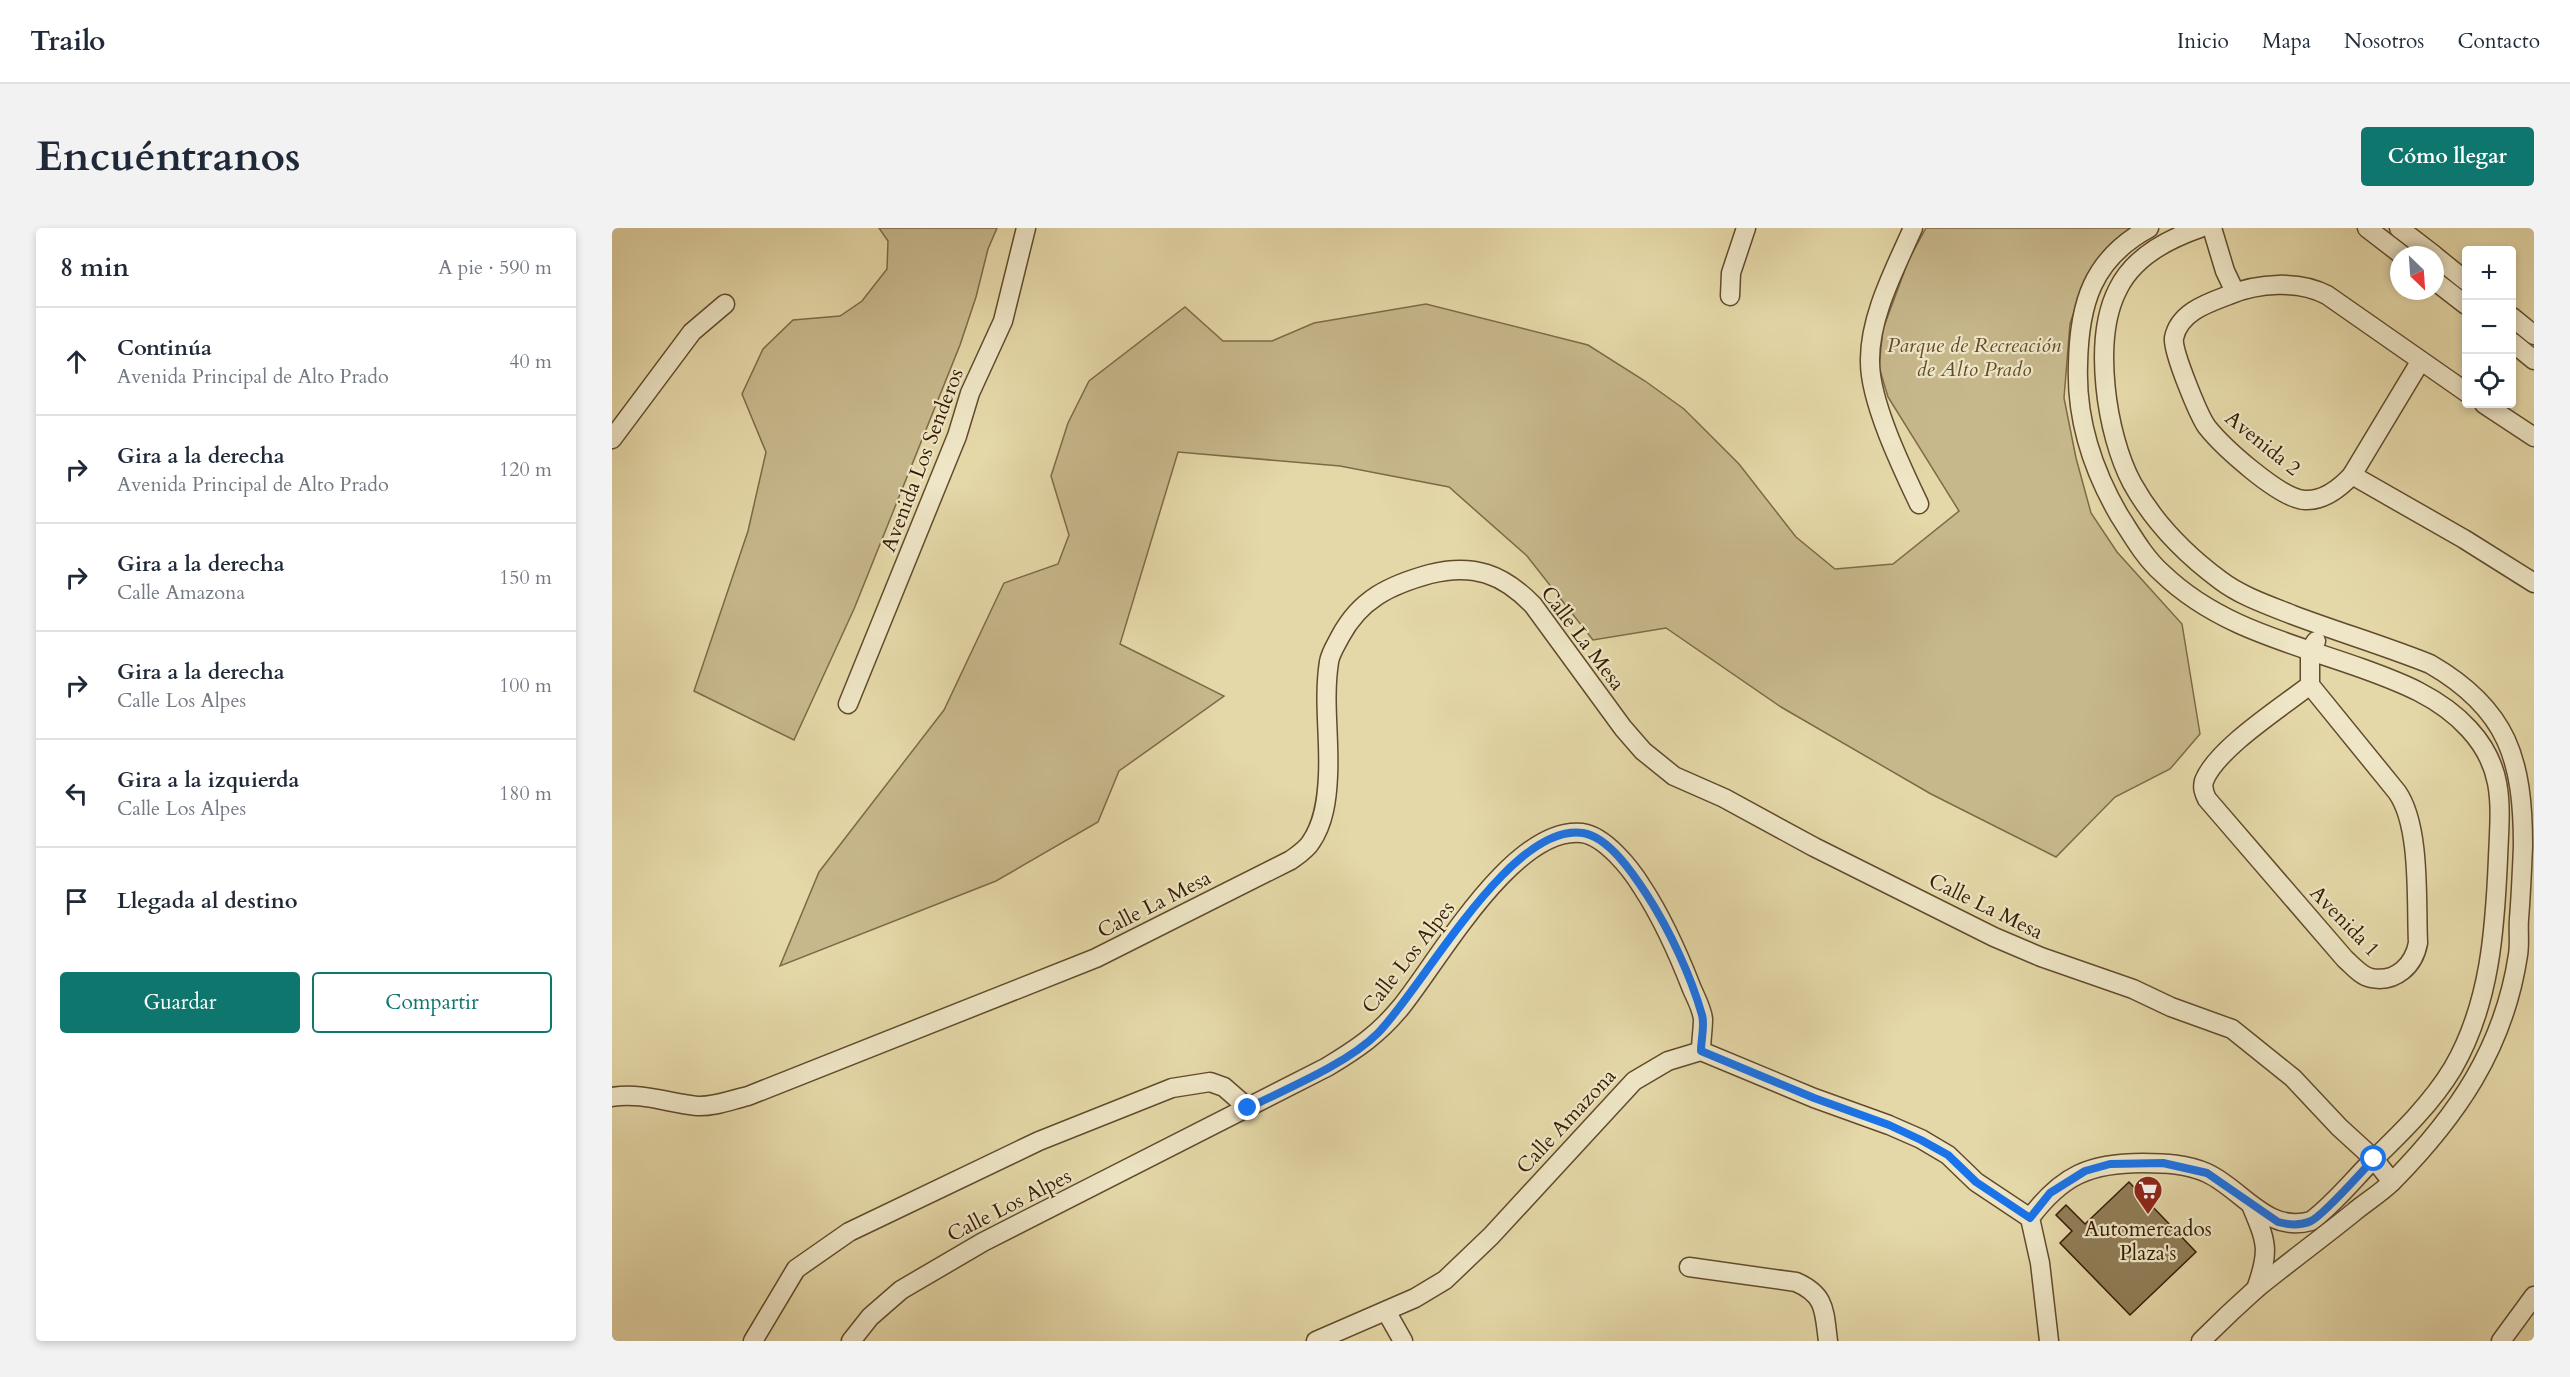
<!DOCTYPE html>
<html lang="es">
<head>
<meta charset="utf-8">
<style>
	:root { --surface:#fff; --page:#f2f2f3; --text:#1f2937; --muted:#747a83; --line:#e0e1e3; --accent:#0f766e }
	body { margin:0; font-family:Cardo,serif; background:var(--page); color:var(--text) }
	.controls { position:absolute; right:18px; top:18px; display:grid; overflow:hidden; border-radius:6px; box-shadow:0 3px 9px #0003 }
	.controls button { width:54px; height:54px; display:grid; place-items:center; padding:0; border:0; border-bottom:2px solid var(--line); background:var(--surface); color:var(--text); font:30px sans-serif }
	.compass { position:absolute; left:1778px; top:18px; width:54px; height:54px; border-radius:50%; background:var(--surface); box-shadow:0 3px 9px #0003; rotate:155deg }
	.stop { position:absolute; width:18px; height:18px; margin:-14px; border:4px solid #1a73e8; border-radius:50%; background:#fff }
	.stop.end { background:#1a73e8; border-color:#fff; box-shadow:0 2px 6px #0008 }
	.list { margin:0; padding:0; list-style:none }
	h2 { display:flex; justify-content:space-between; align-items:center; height:78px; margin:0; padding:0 24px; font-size:26px }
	h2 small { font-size:20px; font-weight:400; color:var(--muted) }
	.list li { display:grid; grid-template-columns:39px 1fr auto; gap:18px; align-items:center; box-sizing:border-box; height:108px; padding:0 24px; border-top:2px solid var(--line) }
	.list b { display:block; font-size:22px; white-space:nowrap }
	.list p { margin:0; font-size:20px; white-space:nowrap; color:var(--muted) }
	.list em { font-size:20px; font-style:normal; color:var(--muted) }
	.actions { display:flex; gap:12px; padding:18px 24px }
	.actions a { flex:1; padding:14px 0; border:2px solid var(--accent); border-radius:6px; text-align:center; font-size:21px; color:var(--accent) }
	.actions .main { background:var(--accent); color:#fff }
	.icon { flex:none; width:33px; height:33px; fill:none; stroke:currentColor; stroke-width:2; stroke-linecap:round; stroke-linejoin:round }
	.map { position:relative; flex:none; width:1922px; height:1113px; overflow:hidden; border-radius:6px }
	header { display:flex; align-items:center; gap:36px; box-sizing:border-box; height:84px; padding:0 30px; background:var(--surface); border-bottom:2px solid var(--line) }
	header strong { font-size:28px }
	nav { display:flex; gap:33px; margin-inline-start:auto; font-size:21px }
	.intro { display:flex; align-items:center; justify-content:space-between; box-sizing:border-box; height:144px; padding:0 36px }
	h1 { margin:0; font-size:42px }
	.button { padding:15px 27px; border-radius:6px; background:var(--accent); color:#fff; font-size:21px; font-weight:700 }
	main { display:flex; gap:36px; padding:0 36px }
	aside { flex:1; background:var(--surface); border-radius:6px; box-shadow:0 3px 9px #0003 }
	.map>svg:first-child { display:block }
</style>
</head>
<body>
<header>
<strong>Trailo</strong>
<nav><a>Inicio</a><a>Mapa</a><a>Nosotros</a><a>Contacto</a></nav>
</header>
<div class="intro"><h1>Encuéntranos</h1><a class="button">Cómo llegar</a></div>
<main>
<aside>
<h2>8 min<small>A pie · 590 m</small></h2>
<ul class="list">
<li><svg class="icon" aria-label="ahead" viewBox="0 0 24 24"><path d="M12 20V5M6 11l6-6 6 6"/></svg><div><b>Continúa</b><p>Avenida Principal de Alto Prado</p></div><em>40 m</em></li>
<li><svg class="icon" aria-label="right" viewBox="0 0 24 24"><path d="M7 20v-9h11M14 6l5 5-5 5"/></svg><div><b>Gira a la derecha</b><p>Avenida Principal de Alto Prado</p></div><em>120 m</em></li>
<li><svg class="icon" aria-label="right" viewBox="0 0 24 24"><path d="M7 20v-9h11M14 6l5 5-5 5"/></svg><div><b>Gira a la derecha</b><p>Calle Amazona</p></div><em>150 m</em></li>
<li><svg class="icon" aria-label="right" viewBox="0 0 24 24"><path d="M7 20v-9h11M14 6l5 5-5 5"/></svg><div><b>Gira a la derecha</b><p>Calle Los Alpes</p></div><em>100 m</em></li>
<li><svg class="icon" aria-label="left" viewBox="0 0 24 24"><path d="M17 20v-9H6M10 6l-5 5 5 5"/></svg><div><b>Gira a la izquierda</b><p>Calle Los Alpes</p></div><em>180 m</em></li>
<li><svg class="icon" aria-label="arrive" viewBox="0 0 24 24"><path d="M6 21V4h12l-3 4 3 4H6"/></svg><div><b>Llegada al destino</b></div></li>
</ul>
<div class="actions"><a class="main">Guardar</a><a>Compartir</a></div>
</aside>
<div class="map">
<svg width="1922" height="1113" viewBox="0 0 1922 1113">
	<rect width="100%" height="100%" fill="#e5d8a8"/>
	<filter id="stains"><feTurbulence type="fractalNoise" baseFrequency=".00333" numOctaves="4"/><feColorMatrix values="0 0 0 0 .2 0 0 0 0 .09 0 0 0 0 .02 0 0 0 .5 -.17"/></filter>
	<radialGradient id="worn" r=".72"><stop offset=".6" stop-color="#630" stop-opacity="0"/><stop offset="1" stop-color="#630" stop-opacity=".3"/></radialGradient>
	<!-- green -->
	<g fill="#c7b88c" stroke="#7e6a47" stroke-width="1.5">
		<polygon points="267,0 385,0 376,21 364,69 348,117 242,381 182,512 82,463 136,303 154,224 130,166 151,121 181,92 228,88 250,73 275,41 276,13"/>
		<polygon points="1314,0 1519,0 1502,13 1472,53 1458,96 1452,170 1464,230 1479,285 1505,324 1570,396 1588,506 1558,541 1503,569 1444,629 1319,566 1169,479 1054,400 981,412 915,328 837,259 728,238 566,224 508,416 612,468 507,543 486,594 384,653 168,738 207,644 332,482 392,355 446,336 457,307 439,248 456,195 477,153 573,79 611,113 660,113 702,95 814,76 976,117 1033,153 1072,181 1127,236 1184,309 1223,341 1281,336 1347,283 1276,169 1267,139 1271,101 1297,31"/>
	</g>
	<!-- building -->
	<polygon fill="#917e58" stroke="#361c02" stroke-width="1.5" points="1517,954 1584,1024 1518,1087 1448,1015 1460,1003 1444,987 1454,977 1473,996"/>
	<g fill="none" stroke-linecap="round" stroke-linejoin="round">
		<!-- minor casing -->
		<g stroke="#624b2c" stroke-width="21">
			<g id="minor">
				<path d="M1301 0C1283 41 1257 89 1258 134 1258 174 1290 240 1307 276"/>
				<path d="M1588 0C1556 11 1521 30 1506 61 1480 111 1494 206 1520 255 1541 293 1573 326 1608 352 1629 368 1656 377 1681 387 1726 404 1773 418 1818 436 1896 481 1911 532 1911 618 1910 642 1909 666 1907 691 1906 702 1908 715 1906 727 1892 820 1845 888 1781 953 1769 965 1754 974 1742 984 1710 1010 1677 1034 1645 1060 1626 1077 1607 1095 1589 1113"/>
				<polyline points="1600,0 1613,43 1623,64"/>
				<polyline points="1755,0 1790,27"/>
				<polyline points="1787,0 1822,27"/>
				<polyline points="1823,28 1854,53"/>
				<polyline points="1823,53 1854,77"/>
				<polyline points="1118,68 1119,45 1134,0"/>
				<polyline points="1900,89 1922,107"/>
				<polyline points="1900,114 1922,132"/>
				<path d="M1854 164 1715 67C1687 52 1646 55 1617 67 1596 75 1567 84 1562 110 1560 123 1587 188 1595 199 1611 219 1668 271 1693 272 1712 273 1728 260 1740 247L1852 311 1922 355"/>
				<polyline points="1872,176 1922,209"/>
				<polyline points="0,211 80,104 113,76"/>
				<polyline points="1740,247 1808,134"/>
				<path d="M1698 457C1670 479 1604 521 1592 553 1590 560 1592 565 1595 571L1733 731C1741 738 1749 748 1759 750 1784 755 1802 737 1806 715 1804 673 1809 598 1785 564L1698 457V422L1704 413"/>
				<polyline points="236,476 345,208 358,165 391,93 414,0"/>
				<path d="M0 869C29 864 56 875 85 878 102 879 119 872 136 868L484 730 679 632C686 627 695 621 699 614 712 595 715 571 716 548 718 511 711 472 717 434 718 426 724 417 728 409 748 371 778 357 818 346 861 335 891 346 921 377L1011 500 1031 523 1062 548 1112 570 1202 619 1382 709 1429 729 1521 761 1559 779 1620 801 1681 850 1727 899 1762 931 1780 954"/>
				<path d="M1639 977C1655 1015 1658 1022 1644 1061"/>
				<path d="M1077 1039 1184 1054C1214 1067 1212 1083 1216 1113"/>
				<polyline points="774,1083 791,1113"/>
				<polyline points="141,1113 184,1041 237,1004 427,913 560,860 598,854 612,859 636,880"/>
				<path d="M239 1113 258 1089 289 1062 371 1014 715 839C745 821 767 806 789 779 827 732 902 597 970 605 993 608 1019 641 1030 659 1051 691 1066 725 1080 761 1084 770 1090 781 1091 791 1091 801 1089 813 1089 823"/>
				<polyline points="704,1113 803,1070 833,1052 879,1008 1022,853 1056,833 1089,823 1202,870 1277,897 1309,911 1336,927 1364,954 1418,990"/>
				<path d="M1437 1113 1428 1035 1418 990C1450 947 1478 935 1531 935 1553 935 1575 936 1595 945 1630 961 1655 1006 1699 993 1721 977 1740 953 1759 934 1789 905 1820 875 1841 840 1878 776 1883 702 1886 630 1888 579 1894 541 1857 501 1828 469 1788 454 1749 440 1679 415 1606 399 1550 345 1532 329 1520 307 1507 287 1481 242 1464 190 1466 137 1467 76 1480 31 1537 0"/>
				<polyline points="1889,1113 1922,1068"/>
			</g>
		</g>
		<!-- minor -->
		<use href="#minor" stroke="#eee6c6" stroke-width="18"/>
	</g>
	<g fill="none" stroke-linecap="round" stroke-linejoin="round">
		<!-- route -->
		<path stroke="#1a73e8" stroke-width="8" d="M636 880C676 860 735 836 766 805 812 758 899 594 971 605 997 609 1022 647 1035 667 1057 701 1079 748 1090 787 1093 797 1089 812 1089 823L1202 870 1277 897 1309 912 1336 927 1364 954 1418 990 1438 965 1473 943 1498 936 1551 935 1595 945 1666 994C1677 997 1688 998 1699 993 1713 986 1748 945 1762 931"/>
	</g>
	<!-- icons -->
	<defs>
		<g id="supermarket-pin" transform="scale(1.5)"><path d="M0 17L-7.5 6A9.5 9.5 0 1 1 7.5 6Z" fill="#8f2418" stroke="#eee6c6"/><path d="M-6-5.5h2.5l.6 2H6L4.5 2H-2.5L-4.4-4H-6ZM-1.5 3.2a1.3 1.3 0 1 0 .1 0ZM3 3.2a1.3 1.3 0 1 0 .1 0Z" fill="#fff"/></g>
	</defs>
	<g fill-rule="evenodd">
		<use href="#supermarket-pin" x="1536" y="962"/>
	</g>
	<g text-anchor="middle" stroke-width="4.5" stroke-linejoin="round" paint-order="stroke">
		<!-- park labels -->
		<g font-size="21" font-style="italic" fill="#624b2b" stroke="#eee6c6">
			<text x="1362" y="124">Parque de Recreación<tspan x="1362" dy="24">de Alto Prado</tspan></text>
		</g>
		<!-- street labels -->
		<g font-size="21" fill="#361c02" stroke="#eee6c6">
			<text transform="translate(1651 215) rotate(39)" y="7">Avenida 2</text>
			<text transform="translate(310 232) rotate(-69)" y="7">Avenida Los Senderos</text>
			<text transform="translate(971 410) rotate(53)" y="7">Calle La Mesa</text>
			<text transform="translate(542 676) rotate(-27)" y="7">Calle La Mesa</text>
			<text transform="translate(1374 678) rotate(26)" y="7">Calle La Mesa</text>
			<text transform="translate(1733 693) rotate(46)" y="7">Avenida 1</text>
			<text transform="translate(796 729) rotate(-52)" y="7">Calle Los Alpes</text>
			<text transform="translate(954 893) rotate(-47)" y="7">Calle Amazona</text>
			<text transform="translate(397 977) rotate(-27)" y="7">Calle Los Alpes</text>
		</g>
		<!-- poi labels -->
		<g font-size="21" fill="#361c02" stroke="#eee6c6">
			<text x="1536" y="1008">Automercados<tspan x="1536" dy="24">Plaza's</tspan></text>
		</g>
	</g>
	<rect width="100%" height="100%" filter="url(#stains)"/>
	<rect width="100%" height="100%" fill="url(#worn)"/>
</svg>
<div class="controls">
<button>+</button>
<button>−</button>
<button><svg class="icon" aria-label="locate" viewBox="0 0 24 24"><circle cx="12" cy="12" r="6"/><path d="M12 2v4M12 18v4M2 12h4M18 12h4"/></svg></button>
</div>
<svg class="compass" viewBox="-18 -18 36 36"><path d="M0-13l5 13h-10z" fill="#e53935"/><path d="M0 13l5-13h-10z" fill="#747a83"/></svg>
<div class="stop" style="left:1762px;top:931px"></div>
<div class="stop end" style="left:636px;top:880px"></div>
</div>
</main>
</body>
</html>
